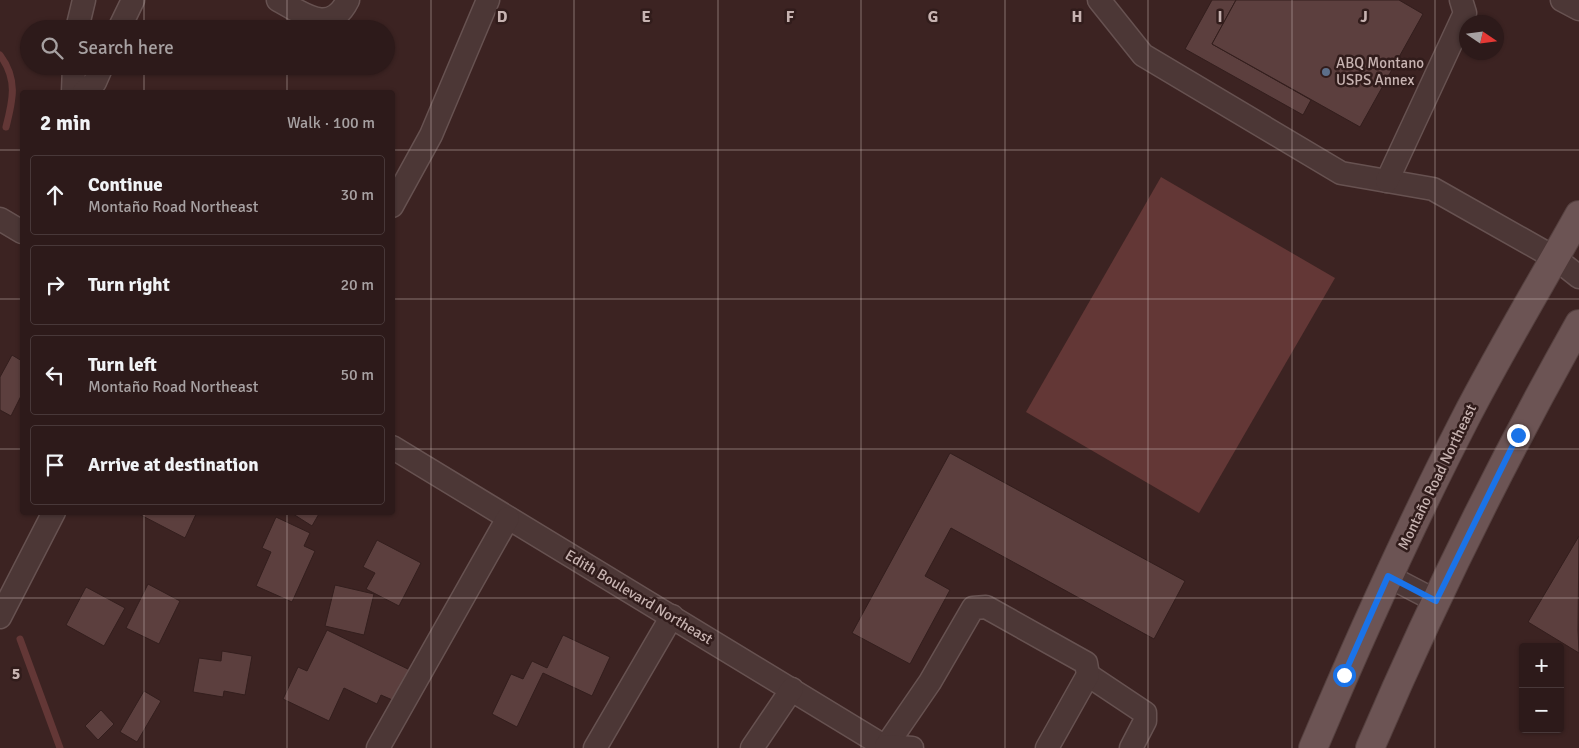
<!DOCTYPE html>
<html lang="en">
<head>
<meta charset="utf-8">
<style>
	:root { --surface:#2d1a1a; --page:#352323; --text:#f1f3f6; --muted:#a7a1a2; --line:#483839 }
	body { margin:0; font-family:Signika,sans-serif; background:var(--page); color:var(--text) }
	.controls { position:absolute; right:15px; bottom:15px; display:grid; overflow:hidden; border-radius:5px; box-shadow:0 1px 4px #0004 }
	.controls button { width:45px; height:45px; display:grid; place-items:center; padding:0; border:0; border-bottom:1px solid var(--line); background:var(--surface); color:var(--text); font:25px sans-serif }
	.compass { position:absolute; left:1459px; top:15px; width:45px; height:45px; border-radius:50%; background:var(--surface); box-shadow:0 1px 4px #0004; rotate:103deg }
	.stop { position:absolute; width:15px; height:15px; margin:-11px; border:4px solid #1a73e8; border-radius:50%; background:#fff }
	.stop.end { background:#1a73e8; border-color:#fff; box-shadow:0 1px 5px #0008 }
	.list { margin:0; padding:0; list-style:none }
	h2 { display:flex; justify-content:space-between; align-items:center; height:65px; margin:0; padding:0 20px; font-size:21px }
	h2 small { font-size:16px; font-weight:400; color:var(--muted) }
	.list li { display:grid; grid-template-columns:32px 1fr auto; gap:15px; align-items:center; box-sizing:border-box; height:80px; margin:0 10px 10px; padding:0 10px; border:1px solid var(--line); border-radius:5px }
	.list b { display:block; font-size:19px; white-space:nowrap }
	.list p { margin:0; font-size:16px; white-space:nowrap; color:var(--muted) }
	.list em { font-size:16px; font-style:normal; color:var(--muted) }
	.icon { flex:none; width:28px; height:28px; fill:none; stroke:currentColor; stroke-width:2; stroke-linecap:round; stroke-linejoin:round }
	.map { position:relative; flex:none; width:1579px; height:748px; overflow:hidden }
	.search { position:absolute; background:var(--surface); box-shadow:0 1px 4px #0004; left:20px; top:20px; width:375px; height:55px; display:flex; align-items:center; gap:12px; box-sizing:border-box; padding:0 18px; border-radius:28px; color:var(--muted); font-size:19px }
	.panel { position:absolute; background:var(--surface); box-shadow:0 1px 4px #0004; left:20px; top:90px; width:375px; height:425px; border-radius:5px }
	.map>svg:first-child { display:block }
</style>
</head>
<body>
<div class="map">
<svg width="1579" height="748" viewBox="0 0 1579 748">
	<rect width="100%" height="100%" fill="#3c2322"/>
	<!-- water -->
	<polygon fill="#633736" points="1161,177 1335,278 1199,513 1026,412"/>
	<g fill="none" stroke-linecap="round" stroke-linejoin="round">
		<!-- stream -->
		<g stroke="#633736" stroke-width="7">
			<path d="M0 55C18 79 13 100 6 127"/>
			<polyline points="20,639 60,748"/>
		</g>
	</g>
	<!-- building -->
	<g fill="#5c3f3e" stroke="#331e1d">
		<polygon points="1212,0 1236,0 1212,44 1311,100 1303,115 1185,49"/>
		<polygon points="1236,0 1399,0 1423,14 1360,127 1212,44"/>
		<polygon points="12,355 22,361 22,394 11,416 0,410 0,377"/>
		<polygon points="950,453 1185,581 1154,639 951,528 925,576 950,590 910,664 852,633"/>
		<polygon points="135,512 197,512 185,538"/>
		<polygon points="290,512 320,512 312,526"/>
		<polygon points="276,517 310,533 304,546 315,551 292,602 256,586 271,552 262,548"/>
		<polygon points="1579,536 1578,630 1579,653 1528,622"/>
		<polygon points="377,540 421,563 399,606 366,589 375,573 363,567"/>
		<polygon points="148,584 180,601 159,644 126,628"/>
		<polygon points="335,585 374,594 364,635 325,626"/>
		<polygon points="86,587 125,608 104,646 66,625"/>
		<polygon points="327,630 412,671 397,702 381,695 377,704 344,688 329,721 283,699 298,667 307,671"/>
		<polygon points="563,635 610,657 592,696 543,673 517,727 492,714 511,674 523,679 532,661 547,668"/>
		<polygon points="222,651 252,656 245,695 224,691 223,697 193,692 199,658 221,661"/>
		<polygon points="144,691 161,701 137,742 120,732"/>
		<polygon points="101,710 114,724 98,740 85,726"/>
	</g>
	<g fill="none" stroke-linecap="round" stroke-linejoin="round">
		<!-- minor casing -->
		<g stroke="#675251" stroke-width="25">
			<g id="minor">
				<path d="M278 0C304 14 330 36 348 0"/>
				<polyline points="1099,0 1143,55 1341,173 1433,189 1555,258 1579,277"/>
				<polyline points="1562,0 1579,9"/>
				<polyline points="77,29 84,0"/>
				<polyline points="119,29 133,0"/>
				<polyline points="73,92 74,66"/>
				<polyline points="84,92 95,82 102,66"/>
				<polyline points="1387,181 1465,13 1461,0"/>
				<polyline points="392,206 431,135 488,0"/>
				<polyline points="0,219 22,232"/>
				<polyline points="392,447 887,748"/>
				<polyline points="1388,576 1436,601"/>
				<polyline points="0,617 54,512"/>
				<polyline points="1088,675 1145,713 1145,721 1131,748"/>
				<polyline points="886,746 930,682 973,608 986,607 1086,663 1088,675 1047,748"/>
				<polyline points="886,746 912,748"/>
				<polyline points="378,748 508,518"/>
				<polyline points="595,748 672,616"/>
				<polyline points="752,748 792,689"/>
			</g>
		</g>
		<!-- major casing -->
		<g stroke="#55403f" stroke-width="30">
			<g id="major">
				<path d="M1313 748C1360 637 1409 528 1464 421 1500 351 1541 283 1579 215"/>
				<path d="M1370 748C1432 603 1502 461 1579 324"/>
			</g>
		</g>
		<!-- minor -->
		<use href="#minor" stroke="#4c3736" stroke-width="22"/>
		<!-- major -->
		<use href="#major" stroke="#6c5454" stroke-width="28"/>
	</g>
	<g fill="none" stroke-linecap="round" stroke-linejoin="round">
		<!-- route -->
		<polyline stroke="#1a73e8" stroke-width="6" points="1344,675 1388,576 1436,601 1518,435"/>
	</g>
	<!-- grid -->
	<path fill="none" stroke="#c7b3b1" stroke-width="1" stroke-opacity="0.55" d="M144 0V29M287 0V29M431 0V748M574 0V748M718 0V748M861 0V748M1005 0V748M1148 0V748M1292 0V748M1435 0V748M144 66V92M287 66V92M0 150H22M392 150H1579M0 299H22M392 299H1579M0 449H22M392 449H1579M144 512V748M287 512V748M0 598H1579"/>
	<!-- markers -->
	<circle fill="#5c6f8a" stroke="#311c1b" stroke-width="2" cx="1326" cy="72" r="5"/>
	<g text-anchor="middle" stroke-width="5" stroke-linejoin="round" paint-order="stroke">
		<!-- poi labels -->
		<g font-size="15" fill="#c7b3b1" stroke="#311c1b" text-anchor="start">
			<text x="1336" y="68">ABQ Montano<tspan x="1336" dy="17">USPS Annex</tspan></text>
		</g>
		<!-- street labels -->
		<g font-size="15" fill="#c7b3b1" stroke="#311c1b">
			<text transform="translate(1437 477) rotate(-64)" y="5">Montaño Road Northeast</text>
			<text transform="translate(639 597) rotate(31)" y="5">Edith Boulevard Northeast</text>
		</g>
	</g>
	<g font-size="16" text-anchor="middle" font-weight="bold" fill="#c7b3b1" stroke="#311c1b" stroke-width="5" stroke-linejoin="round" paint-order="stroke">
		<text x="502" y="22">D</text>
		<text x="646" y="22">E</text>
		<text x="790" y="22">F</text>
		<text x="933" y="22">G</text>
		<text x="1077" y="22">H</text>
		<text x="1220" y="22">I</text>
		<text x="1364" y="22">J</text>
		<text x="16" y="679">5</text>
	</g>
</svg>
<div class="controls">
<button>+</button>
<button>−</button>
</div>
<svg class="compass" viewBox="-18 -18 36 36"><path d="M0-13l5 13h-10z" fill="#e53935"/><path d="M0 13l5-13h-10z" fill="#a7a1a2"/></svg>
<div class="stop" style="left:1344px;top:675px"></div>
<div class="stop end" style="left:1518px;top:435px"></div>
<div class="search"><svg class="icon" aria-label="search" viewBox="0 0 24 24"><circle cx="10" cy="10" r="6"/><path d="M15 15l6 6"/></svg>Search here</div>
<section class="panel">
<h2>2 min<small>Walk · 100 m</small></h2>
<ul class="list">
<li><svg class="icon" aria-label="ahead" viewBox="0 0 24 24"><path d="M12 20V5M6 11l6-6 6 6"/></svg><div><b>Continue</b><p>Montaño Road Northeast</p></div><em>30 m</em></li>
<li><svg class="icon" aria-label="right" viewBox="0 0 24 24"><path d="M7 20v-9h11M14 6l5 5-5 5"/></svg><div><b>Turn right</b></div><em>20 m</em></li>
<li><svg class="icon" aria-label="left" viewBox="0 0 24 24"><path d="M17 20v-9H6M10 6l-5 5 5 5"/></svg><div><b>Turn left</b><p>Montaño Road Northeast</p></div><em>50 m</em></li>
<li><svg class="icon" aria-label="arrive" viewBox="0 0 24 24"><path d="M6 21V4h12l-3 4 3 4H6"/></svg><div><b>Arrive at destination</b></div></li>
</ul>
</section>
</div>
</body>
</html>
